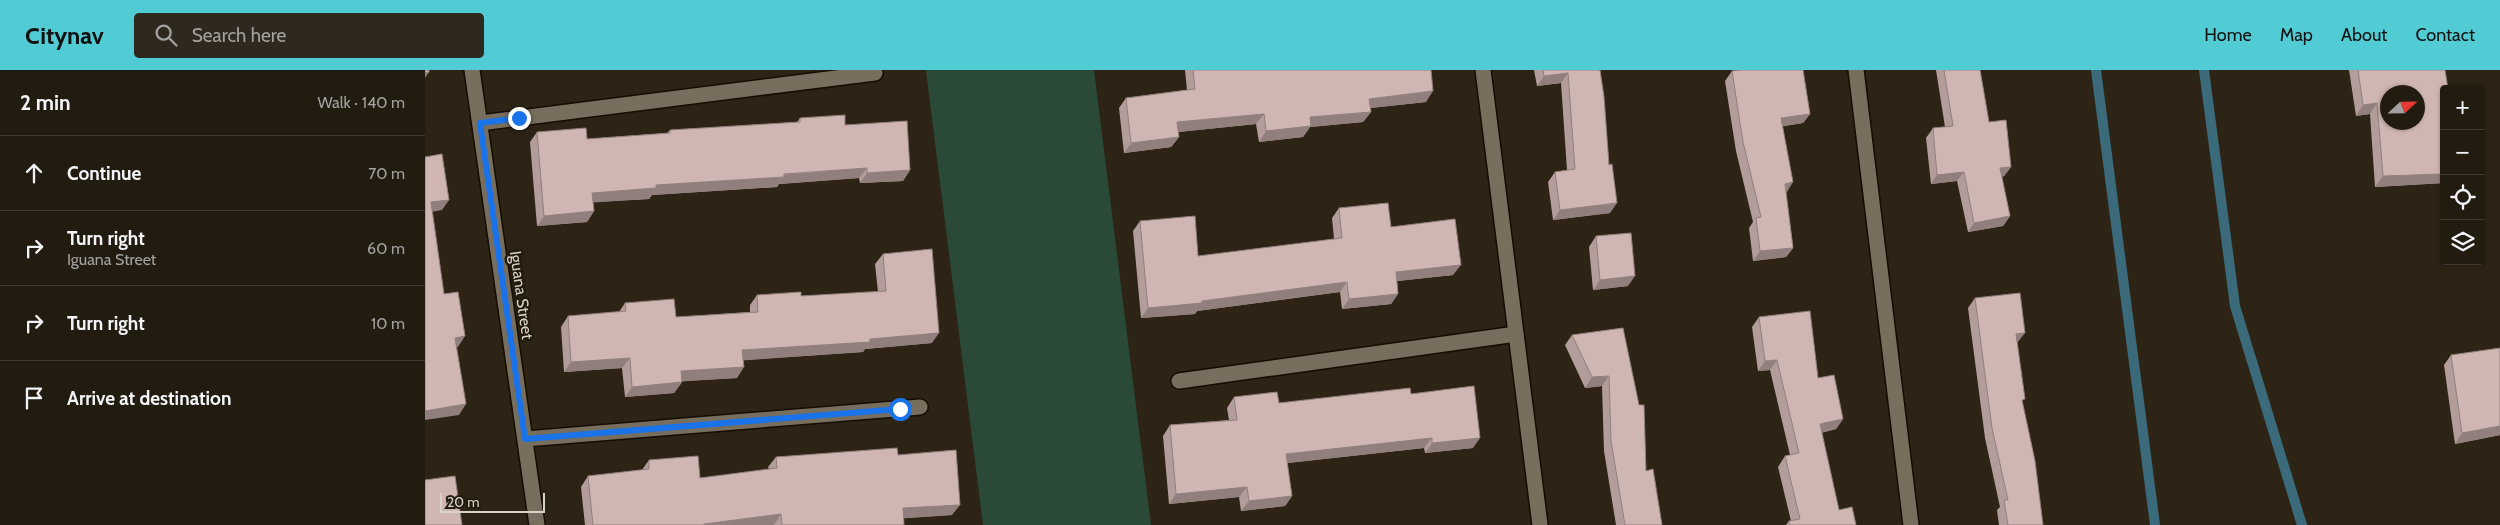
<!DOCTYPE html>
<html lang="en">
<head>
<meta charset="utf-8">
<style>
	:root { --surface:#221b10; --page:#2e281e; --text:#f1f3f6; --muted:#a2a19f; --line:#3f3930; --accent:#51ccd4 }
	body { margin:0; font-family:Cabin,sans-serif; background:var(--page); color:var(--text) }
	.controls { position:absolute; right:15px; top:15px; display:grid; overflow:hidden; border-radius:5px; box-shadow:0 1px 4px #0004 }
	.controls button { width:45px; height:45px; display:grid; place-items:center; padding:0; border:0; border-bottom:1px solid var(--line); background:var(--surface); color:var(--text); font:25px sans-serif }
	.compass { position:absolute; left:1955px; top:15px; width:45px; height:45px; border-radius:50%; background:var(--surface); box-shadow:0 1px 4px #0004; rotate:68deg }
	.scale { position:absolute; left:15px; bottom:12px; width:105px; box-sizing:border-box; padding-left:5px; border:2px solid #d8d2c9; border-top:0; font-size:14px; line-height:18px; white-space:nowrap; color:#d8d2c9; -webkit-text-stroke:4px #231b0c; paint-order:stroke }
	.stop { position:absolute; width:15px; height:15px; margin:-11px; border:4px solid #1a73e8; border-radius:50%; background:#fff }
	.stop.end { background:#1a73e8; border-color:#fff; box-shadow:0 1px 5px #0008 }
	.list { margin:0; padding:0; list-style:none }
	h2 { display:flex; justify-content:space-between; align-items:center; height:65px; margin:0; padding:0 20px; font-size:21px }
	h2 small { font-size:16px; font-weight:400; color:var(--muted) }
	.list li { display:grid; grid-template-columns:32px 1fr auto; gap:15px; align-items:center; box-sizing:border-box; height:75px; padding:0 20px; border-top:1px solid var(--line) }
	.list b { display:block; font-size:19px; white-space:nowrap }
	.list p { margin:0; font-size:16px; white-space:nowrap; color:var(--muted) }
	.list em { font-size:16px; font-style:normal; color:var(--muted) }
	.icon { flex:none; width:28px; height:28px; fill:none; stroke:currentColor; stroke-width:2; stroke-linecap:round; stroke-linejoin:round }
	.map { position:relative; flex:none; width:2075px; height:455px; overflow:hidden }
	header { display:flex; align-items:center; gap:30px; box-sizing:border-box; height:70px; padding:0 25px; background:var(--accent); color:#111 }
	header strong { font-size:24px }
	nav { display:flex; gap:28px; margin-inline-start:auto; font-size:18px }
	.search { width:350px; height:45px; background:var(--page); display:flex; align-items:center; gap:12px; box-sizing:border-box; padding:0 18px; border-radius:5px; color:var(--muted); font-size:19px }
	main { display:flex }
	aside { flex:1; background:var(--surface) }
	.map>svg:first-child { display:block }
</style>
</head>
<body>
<header>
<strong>Citynav</strong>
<div class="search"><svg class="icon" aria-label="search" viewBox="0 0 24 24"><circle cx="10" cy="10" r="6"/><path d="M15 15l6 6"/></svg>Search here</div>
<nav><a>Home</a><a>Map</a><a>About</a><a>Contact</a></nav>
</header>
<main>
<aside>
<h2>2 min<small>Walk · 140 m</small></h2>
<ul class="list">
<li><svg class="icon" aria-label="ahead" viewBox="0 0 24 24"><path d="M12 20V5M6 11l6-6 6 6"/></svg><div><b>Continue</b></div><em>70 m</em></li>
<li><svg class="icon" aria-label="right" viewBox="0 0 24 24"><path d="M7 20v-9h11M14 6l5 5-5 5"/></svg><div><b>Turn right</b><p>Iguana Street</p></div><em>60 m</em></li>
<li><svg class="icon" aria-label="right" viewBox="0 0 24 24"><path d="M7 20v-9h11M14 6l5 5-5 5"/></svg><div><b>Turn right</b></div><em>10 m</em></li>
<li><svg class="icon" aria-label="arrive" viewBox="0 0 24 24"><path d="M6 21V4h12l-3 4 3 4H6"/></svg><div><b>Arrive at destination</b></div></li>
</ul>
</aside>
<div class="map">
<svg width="2075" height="455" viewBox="0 0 2075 455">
	<rect width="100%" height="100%" fill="#2d2416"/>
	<!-- green -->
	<polygon fill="#2a4a37" points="501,0 669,0 726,455 558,455"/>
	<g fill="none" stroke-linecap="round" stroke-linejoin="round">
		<!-- stream -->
		<g stroke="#3b6b7b" stroke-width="10">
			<polyline points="1671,0 1730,455"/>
			<polyline points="1779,0 1810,236 1877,455"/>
		</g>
		<!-- minor casing -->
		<g stroke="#150d02" stroke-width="18">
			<g id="minor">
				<polyline points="47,0 112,455"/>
				<polyline points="1058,0 1115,455"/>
				<polyline points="1431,0 1486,455"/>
				<polyline points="55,53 450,3"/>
				<polyline points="754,311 1091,264"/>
				<polyline points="100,369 495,337"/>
			</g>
		</g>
		<!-- minor -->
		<use href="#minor" stroke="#786e5d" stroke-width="15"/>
	</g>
	<!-- wall -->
	<g fill="#b29d9a">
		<polygon points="760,0 1006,0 1001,32 945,38 946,42 938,52 885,57 878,67 834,72 831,54 753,62 754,67 746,77 699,83 694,38 701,28 762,20"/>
		<polygon points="1109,0 1175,0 1185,143 1128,150 1123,112 1130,102 1142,100 1136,13 1112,16"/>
		<polygon points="1511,0 1555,0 1564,52 1586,97 1579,106 1577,107 1585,146 1578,156 1543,162 1532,111 1506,114 1501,68 1508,58 1520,57"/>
		<polygon points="1924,0 2020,0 2019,113 1950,117 1945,44 1931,46"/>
		<polygon points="1307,1 1385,44 1378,53 1358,56 1362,122 1361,122 1368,178 1361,187 1328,191 1324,158 1328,152 1311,81 1300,11"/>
		<polygon points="375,48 420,55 485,100 478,111 435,113 434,108 354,114 352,117 227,125 224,129 168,132 169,141 162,152 112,156 105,72 112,62 162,69 242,63 245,60 372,52"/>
		<polygon points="914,138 966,157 1028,205 972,211 973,224 966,234 917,239 915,222 772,241 770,244 716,248 708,161 715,151 773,186 909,169 907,148"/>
		<polygon points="1171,166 1203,216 1168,220 1164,177"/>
		<polygon points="458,184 507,273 440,279 438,282 318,290 312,308 256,311 257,312 249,323 200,327 197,298 139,302 136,257 143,246 194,242 200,233 251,247 325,242 325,235 332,225 376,226 453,222 450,194"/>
		<polygon points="1550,228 1592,273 1597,333 1618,455 1574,455 1572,440 1575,437 1560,368 1543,238"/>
		<polygon points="1334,247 1393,308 1418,349 1411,359 1396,363 1414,440 1431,455 1361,455 1364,451 1366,451 1353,397 1360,386 1365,385 1345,300 1333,301 1327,257"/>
		<polygon points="1198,258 1221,401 1237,455 1191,455 1179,381 1177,316 1160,318 1140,275 1147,265"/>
		<polygon points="2026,285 2075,365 2030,374 2019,295"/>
		<polygon points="986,324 1048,378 1000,383 999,378 862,393 867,426 860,436 816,441 814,427 744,434 738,366 745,355 804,350 802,338 809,327 854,333"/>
		<polygon points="473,385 527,445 479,448 479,455 160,455 156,417 163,406 217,400 224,390 275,408 344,399 343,397 351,387"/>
	</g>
	<!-- shaded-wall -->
	<g fill="#917f7d">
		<polygon points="4,2 0,8 0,3"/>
		<polygon points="1143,3 1136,13 1112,16 1119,6"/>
		<polygon points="1008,21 1001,32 937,39 944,29"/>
		<polygon points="1952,33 1945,44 1931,46 1938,35"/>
		<polygon points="946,42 938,52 885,57 878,67 834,72 841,61 885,47"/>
		<polygon points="839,44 831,54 744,63 752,52"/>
		<polygon points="1385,44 1378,53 1349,58 1356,48"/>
		<polygon points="754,67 746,77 699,83 706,73"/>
		<polygon points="1586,97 1579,106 1568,108 1575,98"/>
		<polygon points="442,98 434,108 354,114 352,117 227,125 224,129 160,133 167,123 231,115"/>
		<polygon points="485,100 478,111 435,113 442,103"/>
		<polygon points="1539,102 1532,111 1506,114 1512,105"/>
		<polygon points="2019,104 2019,113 1950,117 1958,106"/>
		<polygon points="1368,112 1362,122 1353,124 1360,114"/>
		<polygon points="24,130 17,140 0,143 6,132"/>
		<polygon points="1192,133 1185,143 1128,150 1135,140"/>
		<polygon points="169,141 162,152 112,156 119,146"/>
		<polygon points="1585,146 1578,156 1543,162 1549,153"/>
		<polygon points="1368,178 1361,187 1328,191 1335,181"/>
		<polygon points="1036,195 1028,205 964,212 971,202"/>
		<polygon points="1210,206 1203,216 1168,220 1175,210"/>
		<polygon points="922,212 915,222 772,241 770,244 716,248 723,238"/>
		<polygon points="973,224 966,234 917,239 924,229"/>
		<polygon points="514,263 507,273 440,279 438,282 310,291 317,280"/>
		<polygon points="1600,263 1592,273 1591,264"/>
		<polygon points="40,266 33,277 23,278 30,268"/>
		<polygon points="205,288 197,298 139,302 146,292"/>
		<polygon points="1352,290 1345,300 1333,301 1340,291"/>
		<polygon points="319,297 312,308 248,312 256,301"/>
		<polygon points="1184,306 1177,316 1160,318 1167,307"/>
		<polygon points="257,312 249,323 200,327 207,317"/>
		<polygon points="41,334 34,345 0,350 0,341"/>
		<polygon points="1418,349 1411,359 1387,365 1395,354"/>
		<polygon points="2075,356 2075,365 2030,374 2037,363"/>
		<polygon points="1007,368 999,378 854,394 861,384"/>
		<polygon points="1055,368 1048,378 1000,383 1007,373"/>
		<polygon points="822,417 814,427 744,434 751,424"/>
		<polygon points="867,426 860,436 816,441 824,431"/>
		<polygon points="535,435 527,445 470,449 478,438"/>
		<polygon points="356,444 349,455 278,455 279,454"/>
	</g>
	<!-- building -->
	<g fill="#cfb6b3" stroke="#917f7d" fill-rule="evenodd">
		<polygon points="0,0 4,0 4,2 0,3"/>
		<polygon points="768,0 1006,0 1008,21 944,29 946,42 885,47 886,56 841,61 839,44 752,52 754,67 706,73 701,28 770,19"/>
		<polygon points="1118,0 1175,0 1179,27 1184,95 1187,94 1192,133 1135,140 1130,102 1150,99 1143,3 1119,6"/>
		<polygon points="1315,0 1378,0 1385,44 1356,48 1368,112 1360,114 1368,178 1335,181 1331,148 1336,147 1318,72 1307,1"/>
		<polygon points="1519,0 1555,0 1564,52 1581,50 1586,97 1575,98 1585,146 1549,153 1539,102 1512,105 1508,58 1528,56"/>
		<path d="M1933 0H2020L2023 19H2019V104L1958 106 1952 33 1938 35ZM1962 22H1992V52H1962Z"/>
		<polygon points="420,45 420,55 482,51 485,100 442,103 442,98 359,104 359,107 231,115 231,118 167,123 169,141 119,146 112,62 161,58 162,69 245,63 245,60 375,52 375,48"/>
		<polygon points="17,84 24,130 6,132 19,224 33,222 40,266 30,268 41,334 0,341 0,87"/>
		<polygon points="963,133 966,157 1030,149 1036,195 971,202 973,224 924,229 922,212 777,231 777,233 723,238 715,151 770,146 773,186 917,168 914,138"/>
		<polygon points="1206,163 1210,206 1175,210 1171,166"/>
		<polygon points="507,179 514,263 445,269 445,272 317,280 319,297 256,301 257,312 207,317 205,288 146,292 143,246 201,241 200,233 249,229 251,247 333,242 332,225 376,222 376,226 461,221 458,184"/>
		<polygon points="1595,223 1600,263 1591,264 1600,329 1597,330 1610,391 1618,455 1583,455 1579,430 1583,430 1567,358 1550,228"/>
		<polygon points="1385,241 1393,308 1409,305 1418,349 1395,354 1414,440 1427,437 1431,455 1365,455 1364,451 1375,449 1360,386 1374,383 1352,290 1340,291 1334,247"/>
		<polygon points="1198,258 1214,335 1219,335 1221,401 1228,399 1237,455 1200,455 1186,371 1184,306 1167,307 1147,265"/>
		<polygon points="2075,278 2075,356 2037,363 2026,285"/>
		<polygon points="1049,316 1055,368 1007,373 1007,368 861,384 867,426 824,431 822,417 751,424 745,355 812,350 809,327 852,322 854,333 985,318 986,324"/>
		<polygon points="472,378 473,385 531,380 535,435 478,438 479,455 357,455 356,444 279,454 279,455 168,455 163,406 224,399 224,390 273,386 275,408 352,398 351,387"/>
		<polygon points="30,406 37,455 0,455 0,410"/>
	</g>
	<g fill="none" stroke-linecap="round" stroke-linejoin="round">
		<!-- route -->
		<polyline stroke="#1a73e8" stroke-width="6" points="94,48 55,53 100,369 475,339"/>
	</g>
	<g text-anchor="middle" stroke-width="5" stroke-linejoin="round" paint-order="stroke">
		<!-- street labels -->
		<g font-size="16" fill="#d8d2c9" stroke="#231b0c">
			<text transform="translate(97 225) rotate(82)" y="6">Iguana Street</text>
		</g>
	</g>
</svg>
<div class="controls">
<button>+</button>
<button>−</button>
<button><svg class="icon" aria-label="locate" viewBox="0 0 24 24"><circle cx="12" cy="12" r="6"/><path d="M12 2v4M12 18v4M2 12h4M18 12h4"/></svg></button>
<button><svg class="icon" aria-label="layers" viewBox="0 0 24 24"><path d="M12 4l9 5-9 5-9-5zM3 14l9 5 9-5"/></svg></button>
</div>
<svg class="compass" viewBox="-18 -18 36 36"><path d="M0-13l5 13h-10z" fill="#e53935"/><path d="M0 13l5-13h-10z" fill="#a2a19f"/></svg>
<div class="scale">20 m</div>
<div class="stop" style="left:475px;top:339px"></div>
<div class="stop end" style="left:94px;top:48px"></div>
</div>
</main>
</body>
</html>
